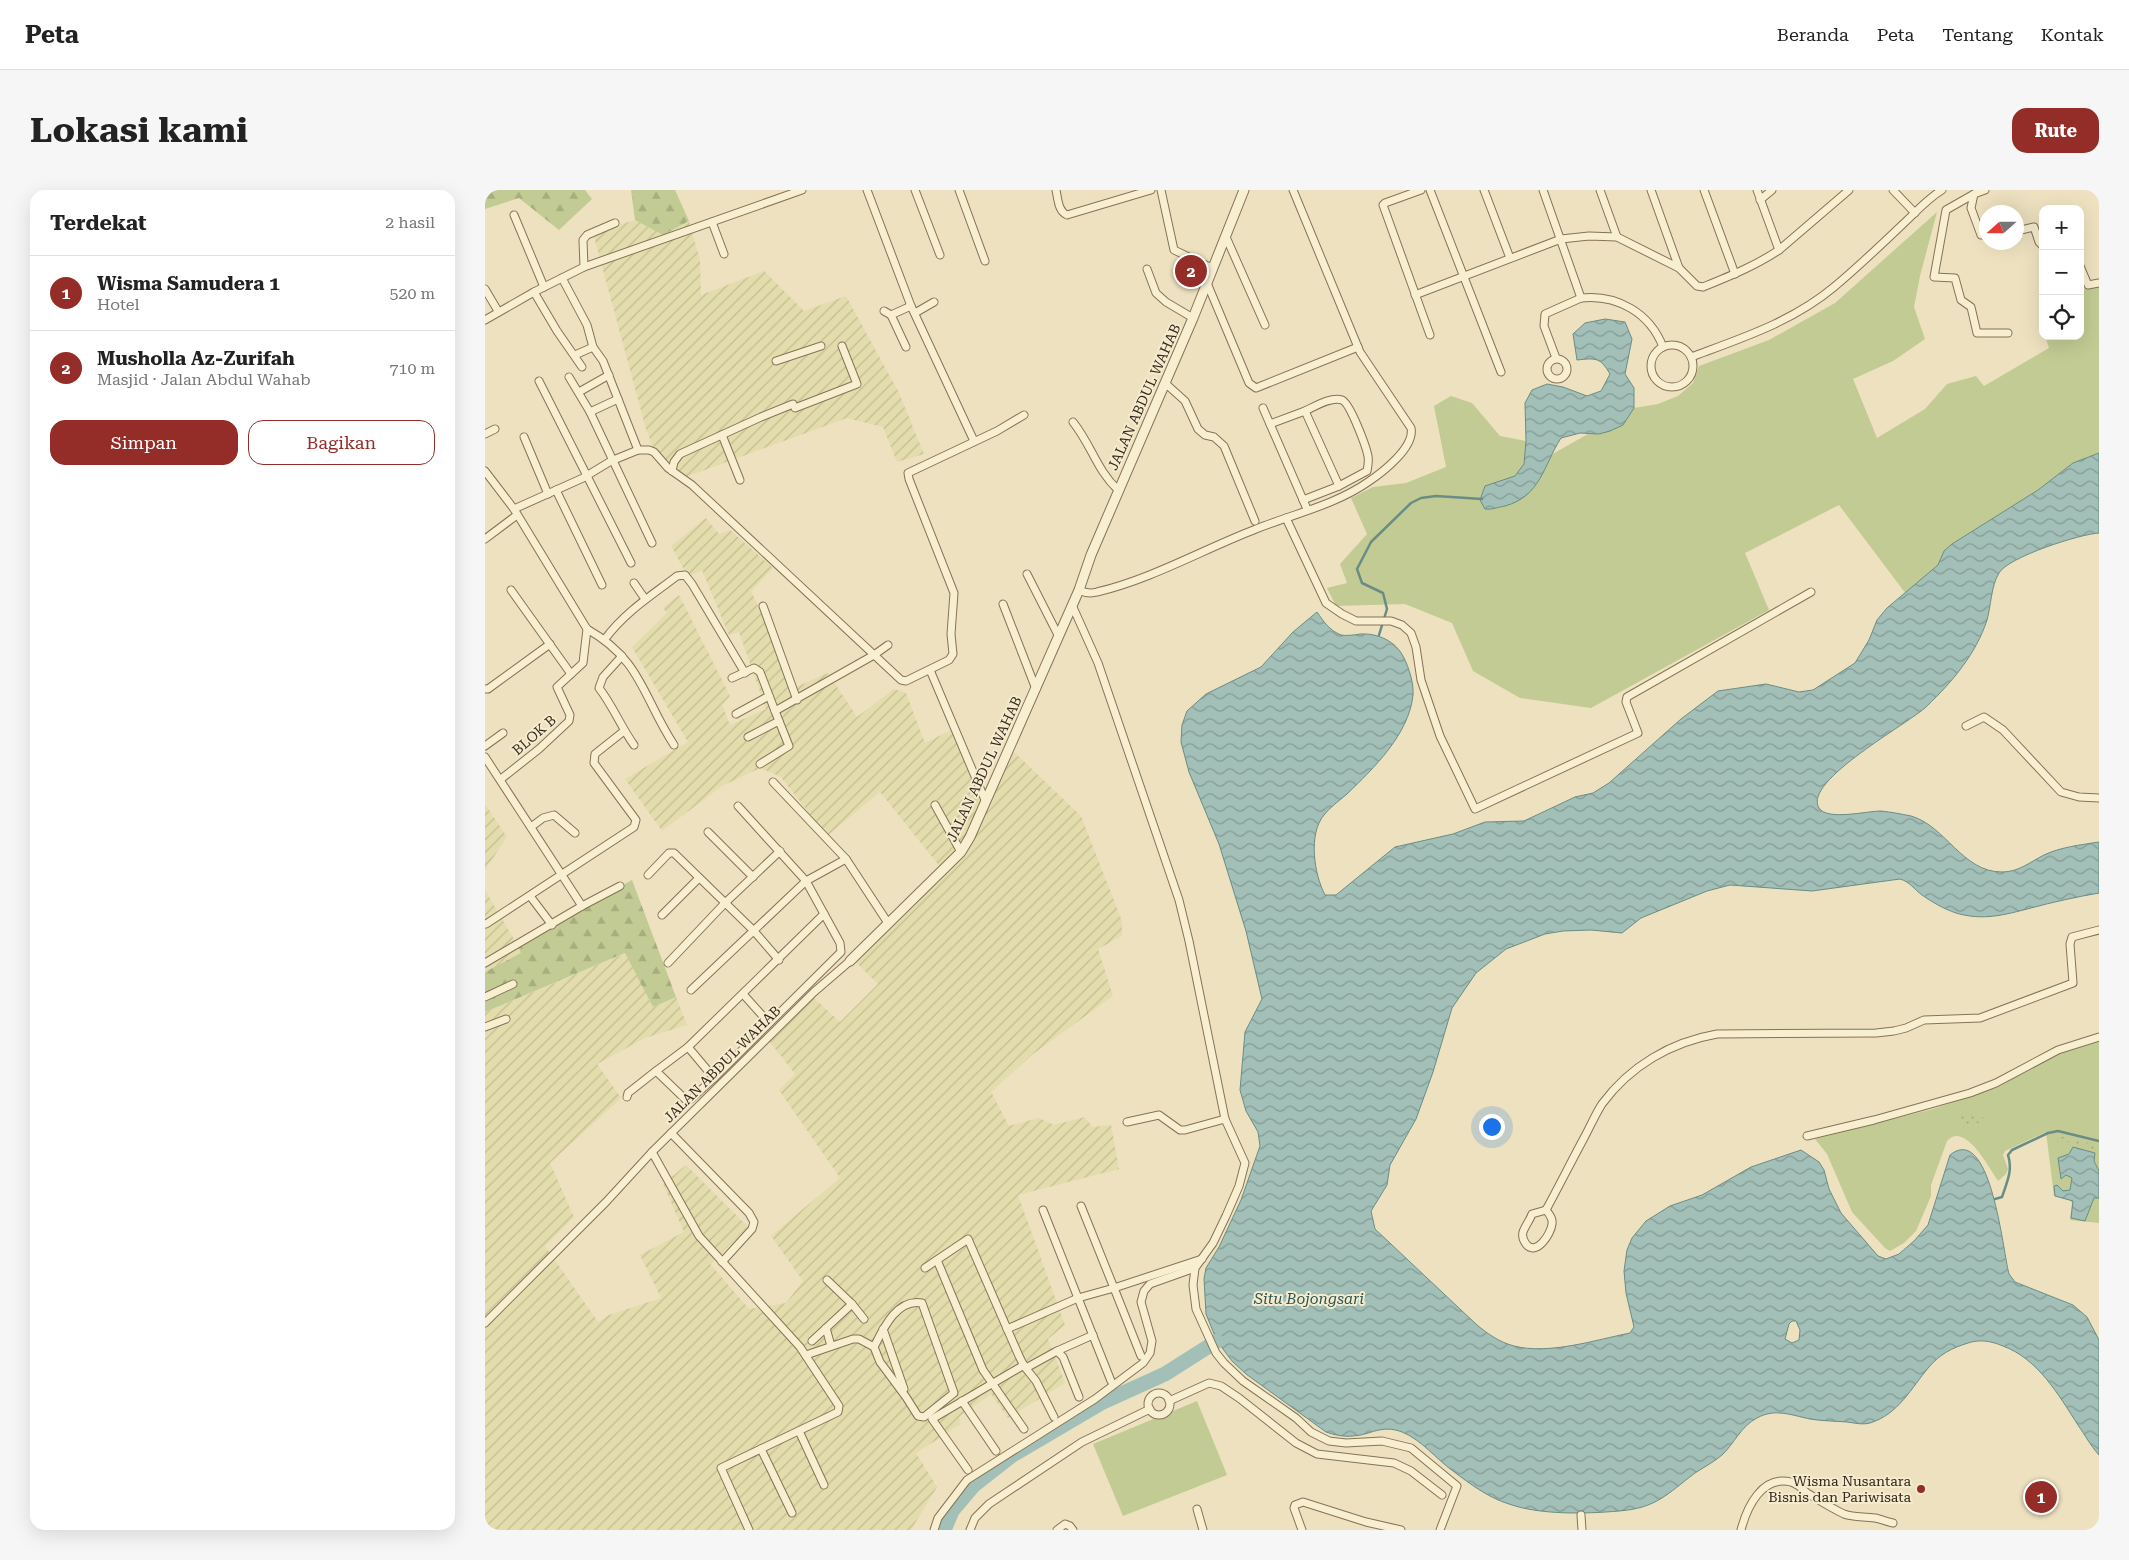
<!DOCTYPE html>
<html lang="id">
<head>
<meta charset="utf-8">
<style>
	:root { --surface:#fff; --page:#f6f6f6; --text:#222; --muted:#767676; --line:#e0e0e0; --accent:#942c27 }
	body { margin:0; font-family:"Roboto Serif",serif; background:var(--page); color:var(--text) }
	.controls { position:absolute; right:15px; top:15px; display:grid; overflow:hidden; border-radius:10px; box-shadow:0 5px 20px #0002 }
	.controls button { width:45px; height:45px; display:grid; place-items:center; padding:0; border:0; border-bottom:1px solid var(--line); background:var(--surface); color:var(--text); font:25px sans-serif }
	.compass { position:absolute; left:1494px; top:15px; width:45px; height:45px; border-radius:50%; background:var(--surface); box-shadow:0 5px 20px #0002; rotate:249deg }
	.you { position:absolute; left:1006px; top:936px; width:18px; height:18px; margin:-12px; border:4px solid #fff; border-radius:50%; background:#1a73e8; box-shadow:0 0 0 8px #1a73e833 }
	.badge { display:grid; place-items:center; width:32px; height:32px; border-radius:50%; background:var(--accent); color:#fff; font-size:16px; font-weight:700 }
	.pin { position:absolute; translate:-50% -50%; border:2px solid #fff; box-shadow:0 1px 5px #0006 }
	.list { margin:0; padding:0; list-style:none }
	h2 { display:flex; justify-content:space-between; align-items:center; height:65px; margin:0; padding:0 20px; font-size:21px }
	h2 small { font-size:16px; font-weight:400; color:var(--muted) }
	.list li { display:grid; grid-template-columns:32px 1fr auto; gap:15px; align-items:center; box-sizing:border-box; height:75px; padding:0 20px; border-top:1px solid var(--line) }
	.list b { display:block; font-size:19px; white-space:nowrap }
	.list p { margin:0; font-size:16px; white-space:nowrap; color:var(--muted) }
	.list em { font-size:16px; font-style:normal; color:var(--muted) }
	.actions { display:flex; gap:10px; padding:15px 20px }
	.actions a { flex:1; padding:11px 0; border:1px solid var(--accent); border-radius:15px; text-align:center; font-size:18px; color:var(--accent) }
	.actions .main { background:var(--accent); color:#fff }
	.icon { flex:none; width:28px; height:28px; fill:none; stroke:currentColor; stroke-width:2; stroke-linecap:round; stroke-linejoin:round }
	.map { position:relative; flex:none; width:1614px; height:1340px; overflow:hidden; border-radius:15px }
	header { display:flex; align-items:center; gap:30px; box-sizing:border-box; height:70px; padding:0 25px; background:var(--surface); border-bottom:1px solid var(--line) }
	header strong { font-size:24px }
	nav { display:flex; gap:28px; margin-inline-start:auto; font-size:18px }
	.intro { display:flex; align-items:center; justify-content:space-between; box-sizing:border-box; height:120px; padding:0 30px }
	h1 { margin:0; font-size:35px }
	.button { padding:12px 22px; border-radius:15px; background:var(--accent); color:#fff; font-size:18px; font-weight:700 }
	main { display:flex; gap:30px; padding:0 30px }
	aside { flex:1; background:var(--surface); border-radius:15px; box-shadow:0 5px 20px #0002 }
	.map>svg:first-child { display:block }
</style>
</head>
<body>
<header>
<strong>Peta</strong>
<nav><a>Beranda</a><a>Peta</a><a>Tentang</a><a>Kontak</a></nav>
</header>
<div class="intro"><h1>Lokasi kami</h1><a class="button">Rute</a></div>
<main>
<aside>
<h2>Terdekat<small>2 hasil</small></h2>
<ul class="list">
<li><span class="badge">1</span><div><b>Wisma Samudera 1</b><p>Hotel</p></div><em>520 m</em></li>
<li><span class="badge">2</span><div><b>Musholla Az-Zurifah</b><p>Masjid · Jalan Abdul Wahab</p></div><em>710 m</em></li>
</ul>
<div class="actions"><a class="main">Simpan</a><a>Bagikan</a></div>
</aside>
<div class="map">
<svg width="1614" height="1340" viewBox="0 0 1614 1340">
	<defs>
		<pattern id="farmland-furrows" width="10" height="10" patternUnits="userSpaceOnUse" patternTransform="scale(1.25)"><rect width="10" height="10" fill="#e3dcac"/><path d="M-1 1l2-2M0 10L10 0M9 11l2-2" fill="none" stroke="#c3bd93"/></pattern>
		<pattern id="forest-firs" width="22" height="20" patternUnits="userSpaceOnUse" patternTransform="scale(1.25)"><rect width="22" height="20" fill="#c2cb93"/><path d="M5 1l3.5 6h-7zM16 11l3.5 6h-7z" fill="#a7ae7e"/></pattern>
		<pattern id="garden-dots" width="8" height="8" patternUnits="userSpaceOnUse" patternTransform="scale(1.25)"><rect width="8" height="8" fill="#c2cb93"/><path d="M2 2h.1M6 6h.1" fill="none" stroke="#a7ae7e" stroke-width="1.8" stroke-linecap="round"/></pattern>
		<pattern id="water-waves" width="16" height="10" patternUnits="userSpaceOnUse" patternTransform="scale(1.25)"><rect width="16" height="10" fill="#a2bfb8"/><path d="M0 5q4-4 8 0t8 0" fill="none" stroke="#859b95"/></pattern>
	</defs>
	<rect width="100%" height="100%" fill="#ede1bf"/>
	<!-- farmland -->
	<g fill="url(#farmland-furrows)">
		<polygon points="150,30 178,45 204,31 215,70 216,105 279,81 319,121 361,106 414,203 439,264 412,272 398,237 362,228 198,288 174,273 161,239 108,43"/>
		<polygon points="221,328 234,344 245,340 288,378 266,401 311,497 343,483 372,527 409,499 421,503 440,553 466,540 495,610 526,559 596,626 637,731 637,746 613,759 628,806 548,864 506,902 524,936 554,928 569,935 600,927 607,937 626,935 634,979 533,1005 580,1135 563,1149 580,1193 523,1228 506,1204 474,1227 476,1234 431,1263 452,1297 426,1340 0,1340 0,822 141,763 168,817 191,807 202,835 160,848 112,874 136,908 65,973 89,1027 60,1056 113,1132 124,1125 176,1108 155,1065 199,1042 178,994 201,975 263,1037 225,1074 264,1119 301,1113 318,1091 286,1046 355,988 294,900 310,884 285,852 329,808 355,832 393,794 366,767 456,678 395,602 342,646 296,587 275,578 237,596 177,641 140,589 203,552 147,457 182,423 178,418 194,405 245,506 237,515 245,535 281,519 254,442 244,445 217,380 203,387 186,356"/>
		<polygon points="0,614 22,647 0,680"/>
		<polygon points="0,700 37,763 0,782"/>
	</g>
	<!-- green -->
	<g fill="#c2cb93">
		<polygon points="1452,22 1435,86 1429,117 1440,149 1408,171 1368,189 1392,248 1440,219 1462,194 1491,186 1499,196 1564,158 1560,146 1595,146 1595,101 1614,92 1614,263 1588,273 1553,300 1467,354 1459,361 1453,375 1421,404 1354,315 1260,363 1284,420 1106,518 1035,508 988,481 967,433 920,414 851,416 842,398 862,393 855,374 882,344 866,308 888,297 921,293 961,277 949,216 966,206 987,213 1015,246 1041,251 1064,266 1149,218 1173,214 1193,206 1208,193 1214,176 1284,150 1350,113"/>
		<path d="M1614 849V1033L1585 1030 1587 1013 1585 1010 1569 1006 1561 942 1520 961 1518 965 1523 979 1521 984 1513 991C1504 978 1480 931 1462 951L1446 995V1006L1431 1041 1419 1053 1405 1061 1400 1058 1367 1022 1342 964 1330 949 1448 919 1516 896 1547 877 1575 863Z"/>
		<polygon points="712,1211 742,1285 638,1326 608,1254"/>
	</g>
	<!-- forest -->
	<g fill="url(#forest-firs)">
		<polygon points="0,0 100,0 107,9 74,40 34,8 0,19"/>
		<polygon points="146,0 190,0 204,31 178,45 150,30"/>
		<polygon points="147,690 191,807 168,817 140,763 0,822 0,782 36,763 32,753"/>
	</g>
	<!-- garden -->
	<g fill="url(#garden-dots)">
		<polygon points="1476,923 1499,928 1500,935 1489,932 1479,939 1474,924"/>
		<polygon points="1571,945 1611,955 1610,960 1603,958 1604,955 1597,953 1596,956 1578,951 1572,952"/>
	</g>
	<!-- water -->
	<g fill="url(#water-waves)" stroke="#698d85" fill-rule="evenodd">
		<path d="M1120 129 1140 132 1147 149 1140 184 1149 198V218L1138 235 1125 241 1114 244 1095 243 1076 248C1058 276 1056 306 1020 316 1013 317 1007 320 1000 319L995 310 1000 296 1030 286 1039 274 1041 251 1040 213 1047 200 1062 194 1078 197 1102 206 1116 201 1125 184C1115 167 1111 168 1092 170L1088 144 1100 133Z"/>
		<path d="M1614 263V343C1595 344 1523 367 1514 383 1506 396 1506 416 1502 430 1491 464 1467 492 1442 516 1425 533 1317 591 1334 618 1342 631 1382 621 1396 621 1406 622 1416 624 1426 626 1461 636 1477 682 1517 682 1534 682 1545 672 1559 665 1576 657 1595 655 1614 652V703C1591 707 1568 712 1546 718 1519 725 1498 731 1471 723 1459 719 1447 712 1437 705 1429 699 1425 692 1415 689L1327 701 1245 695 1222 701 1156 728 1137 743 1106 740 1078 741 1060 744 1021 759 991 783 967 818 948 882 931 929 905 975 902 995 886 1021 890 1039 992 1135C1003 1144 1014 1152 1029 1156 1064 1165 1110 1150 1145 1143L1149 1137 1141 1103 1139 1081 1142 1060 1147 1048 1161 1031 1185 1016 1217 1005 1266 977 1316 960 1334 972 1339 980 1344 999 1356 1023 1393 1066 1401 1069 1414 1064 1429 1051 1443 1035 1465 965C1506 932 1518 1063 1524 1084L1530 1092 1588 1115 1602 1127 1614 1150V1265C1605 1255 1600 1245 1593 1235 1573 1204 1553 1169 1518 1156 1506 1151 1495 1149 1483 1153 1467 1158 1455 1164 1444 1177 1426 1198 1414 1224 1385 1233 1377 1235 1370 1233 1362 1232 1350 1231 1337 1231 1325 1229 1306 1225 1290 1218 1272 1228 1256 1236 1249 1254 1237 1265 1229 1272 1219 1277 1210 1283 1182 1304 1172 1318 1134 1321 1100 1324 1055 1325 1024 1314 1004 1308 985 1294 968 1281 951 1269 937 1250 917 1242 896 1234 886 1245 868 1246 858 1247 850 1245 841 1242L761 1184 747 1171 732 1151 721 1124 719 1089 721 1078 734 1057 756 1010 775 956 773 942 761 921 755 900 760 842 777 809 761 741 734 654 704 582 696 552 697 535 702 521 721 504 776 477 808 442 832 422C839 432 844 440 856 445 862 446 869 445 875 444 893 443 911 451 919 468 924 478 929 494 928 505 924 544 889 578 862 604 854 611 845 617 839 625 823 644 829 684 840 705H851L910 657 968 644 1000 632 1039 631 1090 607 1108 603 1124 593 1196 529 1233 501 1281 494 1314 502 1328 500 1370 473 1384 450 1392 430 1402 418 1453 375 1459 361 1467 354 1553 300 1588 273ZM1307 1131H1311L1315 1140 1314 1150 1307 1153 1300 1149 1304 1134Z"/>
		<polygon points="1588,957 1610,963 1609,971 1614,981 1614,1008 1609,1008 1600,1031 1586,1028 1588,1011 1570,1006 1569,996 1572,995 1578,1001 1585,1000 1587,988 1581,985 1576,989 1573,968 1584,964"/>
	</g>
	<g fill="none" stroke-linecap="round" stroke-linejoin="round">
		<!-- stream -->
		<g stroke="#698d85" stroke-width="2.5">
			<polyline points="894,445 902,419 898,403 877,393 872,379 886,352 926,313 936,308 951,306 997,309"/>
			<path d="M1510 1009 1517 1007C1522 992 1528 980 1523 965L1527 960 1563 943 1573 941 1614 951"/>
		</g>
		<!-- river -->
		<polyline stroke="#a2bfb8" stroke-width="15" points="459,1340 467,1321 489,1295 526,1266 616,1213 680,1184 732,1151"/>
		<!-- minor casing -->
		<g stroke="#867257" stroke-width="9">
			<g id="minor">
				<polyline points="382,0 426,116 489,251"/>
				<polyline points="430,0 455,65"/>
				<polyline points="474,0 500,71"/>
				<path d="M571 0C573 9 573 21 582 25L666 0"/>
				<polyline points="676,0 689,60 727,78"/>
				<polyline points="936,0 900,13 898,15 945,145"/>
				<polyline points="945,0 1016,182"/>
				<polyline points="999,0 1025,68"/>
				<path d="M1058 0 1096 108C1132 104 1165 123 1178 157"/>
				<polyline points="1115,0 1132,47"/>
				<polyline points="1166,0 1194,78"/>
				<polyline points="1219,0 1250,84"/>
				<polyline points="1272,0 1294,60 1364,0"/>
				<polyline points="1408,0 1430,23"/>
				<polyline points="1500,0 1489,4 1486,18 1496,45 1502,45"/>
				<polyline points="1489,4 1461,20 1449,87 1470,88 1476,110 1486,117 1492,143 1523,143"/>
				<polyline points="1275,10 1287,0"/>
				<polyline points="29,25 59,97"/>
				<polyline points="227,32 239,64"/>
				<polyline points="1532,41 1549,37 1554,52 1558,56"/>
				<polyline points="741,47 780,135"/>
				<polyline points="1595,76 1603,95 1614,93"/>
				<polyline points="99,77 98,50 102,45 130,33"/>
				<polyline points="662,79 671,103 681,112 708,128"/>
				<polyline points="77,88 102,135 108,157 118,171 153,260"/>
				<polyline points="722,93 764,193 771,198 873,157"/>
				<polyline points="0,99 13,121"/>
				<polyline points="49,102 72,141 97,177"/>
				<path d="M930 105 1076 49 1104 46 1132 47 1194 78 1212 96 1218 97C1245 86 1270 76 1294 60"/>
				<polyline points="399,121 406,125 426,116"/>
				<polyline points="430,123 449,112"/>
				<polyline points="406,125 421,157"/>
				<polyline points="0,130 49,102 99,77 317,0"/>
				<circle cx="1187" cy="176" r="21"/>
				<polyline points="90,165 108,157"/>
				<path d="M1206 167C1257 148 1307 132 1349 97 1373 77 1395 56 1417 35 1430 23 1442 9 1457 0"/>
				<polyline points="1071,168 1059,136 1060,124 1096,108"/>
				<circle cx="1072" cy="179" r="10"/>
				<polyline points="291,171 336,156"/>
				<polyline points="84,187 105,222 167,353"/>
				<polyline points="54,191 146,373"/>
				<polyline points="680,193 700,211 713,239 720,245 729,247 739,256 770,331"/>
				<polyline points="94,202 124,185"/>
				<polyline points="310,218 372,194 357,156"/>
				<polyline points="778,218 822,319"/>
				<path d="M820 221C829 217 846 206 857 210 865 213 881 256 883 266 884 271 883 276 882 281L854 296"/>
				<polyline points="105,222 133,209"/>
				<path d="M588 232C607 256 611 279 633 300"/>
				<polyline points="785,234 820,221 854,296 818,310"/>
				<polyline points="0,244 10,239"/>
				<polyline points="237,245 255,290"/>
				<polyline points="39,247 63,304"/>
				<path d="M0 281 29 319 102 439C157 470 158 508 189 555"/>
				<polyline points="187,281 189,272 195,264 276,227 308,214"/>
				<polyline points="71,300 117,395"/>
				<polyline points="29,319 98,288 126,271 153,260 164,260 169,262 183,278 207,295 416,490 421,491 464,470 468,464 466,444 469,403 424,289 423,283 512,241 539,225"/>
				<polyline points="801,328 841,413 857,424 871,431 906,431 917,435 926,443 931,457 936,490 955,546 990,619 1153,543 1141,512 1142,507 1326,402"/>
				<polyline points="0,349 32,325"/>
				<polyline points="542,384 573,445"/>
				<polyline points="149,393 160,409"/>
				<polyline points="26,400 86,484"/>
				<path d="M594 400C600 403 605 404 612 402 667 389 719 359 771 339 808 324 850 315 883 292 898 282 930 257 926 238L875 162 808 0"/>
				<polyline points="518,414 551,499"/>
				<polyline points="587,415 613,473 694,710 704,751 740,929 760,973 754,996 741,1026 728,1053 710,1078 708,1095 711,1119 731,1163 739,1173 758,1191 811,1228 826,1242 844,1251 861,1253 897,1251 926,1258 972,1296 955,1340"/>
				<polyline points="278,416 312,510"/>
				<path d="M120 449C140 422 166 406 192 386L200 385 207 394 260 483"/>
				<path d="M137 466 118 487 114 498C128 516 136 537 149 555"/>
				<polyline points="445,480 500,610"/>
				<polyline points="247,488 269,478 275,482 290,521 389,465 403,455"/>
				<polyline points="0,499 3,499 65,454"/>
				<polyline points="251,524 284,506"/>
				<polyline points="1481,536 1499,527 1518,540 1576,602 1594,607 1614,608"/>
				<polyline points="263,547 294,531"/>
				<polyline points="0,556 18,543"/>
				<polyline points="0,567 97,716"/>
				<polyline points="275,574 304,556 290,521"/>
				<polyline points="16,589 54,559 84,531 85,525 72,497 98,473 102,439"/>
				<polyline points="288,592 361,669 403,733"/>
				<polyline points="450,615 476,662"/>
				<polyline points="46,637 58,628 69,625 90,643"/>
				<polyline points="223,642 268,687"/>
				<polyline points="163,685 184,663 189,663 268,740 294,770"/>
				<polyline points="45,706 67,735"/>
				<polyline points="177,725 214,688"/>
				<polyline points="1,734 149,637 151,630 109,573 110,564 139,541"/>
				<polyline points="0,773 97,716 135,696"/>
				<polyline points="183,773 240,713 295,661"/>
				<polyline points="206,800 321,691 361,669"/>
				<polyline points="258,804 284,833"/>
				<polyline points="0,807 28,794"/>
				<polyline points="0,837 21,829"/>
				<polyline points="203,857 171,881 201,910 206,909 229,888 356,762 355,753 321,691 253,616"/>
				<polyline points="229,888 203,857 339,724"/>
				<polyline points="142,907 143,903 171,881"/>
				<polyline points="642,932 674,925 695,940 700,940 740,929"/>
				<polyline points="186,943 264,1023 269,1032 267,1039 237,1072"/>
				<polyline points="1322,946 1389,930 1485,903 1511,893 1573,860 1614,847"/>
				<polyline points="167,962 214,1046 315,1157 354,1216 353,1222 236,1278 264,1340"/>
				<polyline points="596,1016 629,1098 717,1069"/>
				<polyline points="558,1020 593,1108 629,1098 656,1166"/>
				<path d="M1061 1020C1074 996 1086 972 1099 948 1105 937 1110 925 1117 914 1145 876 1186 852 1232 844L1391 843 1409 841 1421 838 1439 830 1495 828 1588 793 1585 754 1587 747 1614 740"/>
				<path d="M1061 1020C1064 1024 1068 1028 1067 1034 1066 1044 1051 1067 1041 1054 1038 1050 1037 1046 1038 1042 1040 1036 1045 1030 1047 1024Z"/>
				<polyline points="452,1070 498,1180 539,1239"/>
				<polyline points="440,1078 483,1049 534,1166 539,1176 551,1191 569,1227"/>
				<polyline points="342,1090 367,1114 379,1129"/>
				<polyline points="0,1133 121,1012 167,962 329,802 365,771"/>
				<polyline points="341,1138 346,1156"/>
				<polyline points="398,1139 419,1199"/>
				<polyline points="522,1139 593,1108 626,1191"/>
				<polyline points="327,1151 367,1114"/>
				<polyline points="572,1161 608,1145"/>
				<path d="M321 1165 368 1149H374L389 1157 395 1172 421 1207 433 1226 439 1227 469 1203 437 1113C412 1108 398 1139 389 1157"/>
				<polyline points="541,1178 572,1161 578,1167 594,1207"/>
				<circle cx="674" cy="1214" r="11"/>
				<polyline points="477,1211 511,1261"/>
				<polyline points="684,1211 724,1193 736,1196 754,1208 811,1253 832,1264 909,1273 926,1281 957,1305"/>
				<polyline points="314,1241 339,1295"/>
				<polyline points="276,1259 307,1323"/>
				<polyline points="483,1280 447,1229 539,1175"/>
				<polyline points="712,1319 718,1340"/>
				<polyline points="1096,1325 1097,1340"/>
				<polyline points="449,1340 453,1328 482,1290 610,1209 658,1173 665,1163 667,1151 656,1112 659,1101 665,1094 710,1078"/>
				<polyline points="485,1340 490,1328 504,1314 597,1252 665,1219"/>
				<polyline points="572,1340 580,1334 585,1336 588,1340"/>
				<polyline points="817,1340 809,1318 810,1315 818,1312 881,1332 916,1340"/>
				<path d="M1256 1340C1262 1317 1277 1285 1306 1292 1312 1294 1318 1299 1322 1303 1334 1310 1346 1318 1359 1324 1370 1328 1379 1326 1390 1328 1396 1329 1402 1332 1408 1333"/>
			</g>
		</g>
		<!-- tertiary casing -->
		<g stroke="#867257" stroke-width="11">
			<polyline id="tertiary" points="365,771 476,662 485,647 594,400 606,365 708,128 759,0"/>
		</g>
		<!-- minor -->
		<use href="#minor" stroke="#f8efd1" stroke-width="7"/>
		<!-- tertiary -->
		<use href="#tertiary" stroke="#f8efd1" stroke-width="9"/>
	</g>
	<!-- markers -->
	<circle fill="#942c27" stroke="#f5ebce" stroke-width="2" cx="1436" cy="1299" r="5"/>
	<g text-anchor="middle" stroke-width="4" stroke-linejoin="round" paint-order="stroke">
		<!-- street labels -->
		<g font-size="14" fill="#35291c" stroke="#f5ebce">
			<text transform="translate(659 207) rotate(-66)" y="5">JALAN ABDUL WAHAB</text>
			<text transform="translate(49 545) rotate(-41)" y="5">BLOK B</text>
			<text transform="translate(499 579) rotate(-65)" y="5">JALAN ABDUL WAHAB</text>
			<text transform="translate(237 874) rotate(-45)" y="5">JALAN ABDUL WAHAB</text>
		</g>
		<!-- poi labels -->
		<g font-size="14" fill="#35291c" stroke="#f5ebce" text-anchor="end">
			<text x="1426" y="1296">Wisma Nusantara<tspan x="1426" dy="16">Bisnis dan Pariwisata</tspan></text>
		</g>
		<!-- water labels -->
		<g font-size="15" font-style="italic" fill="#2b5554" stroke="#f5ebce">
			<text x="824" y="1114">Situ Bojongsari</text>
		</g>
	</g>
</svg>
<div class="controls">
<button>+</button>
<button>−</button>
<button><svg class="icon" aria-label="locate" viewBox="0 0 24 24"><circle cx="12" cy="12" r="6"/><path d="M12 2v4M12 18v4M2 12h4M18 12h4"/></svg></button>
</div>
<svg class="compass" viewBox="-18 -18 36 36"><path d="M0-13l5 13h-10z" fill="#e53935"/><path d="M0 13l5-13h-10z" fill="#767676"/></svg>
<div class="you"></div>
<div class="pin badge" style="left:1556px;top:1307px">1</div>
<div class="pin badge" style="left:706px;top:81px">2</div>
</div>
</main>
</body>
</html>
